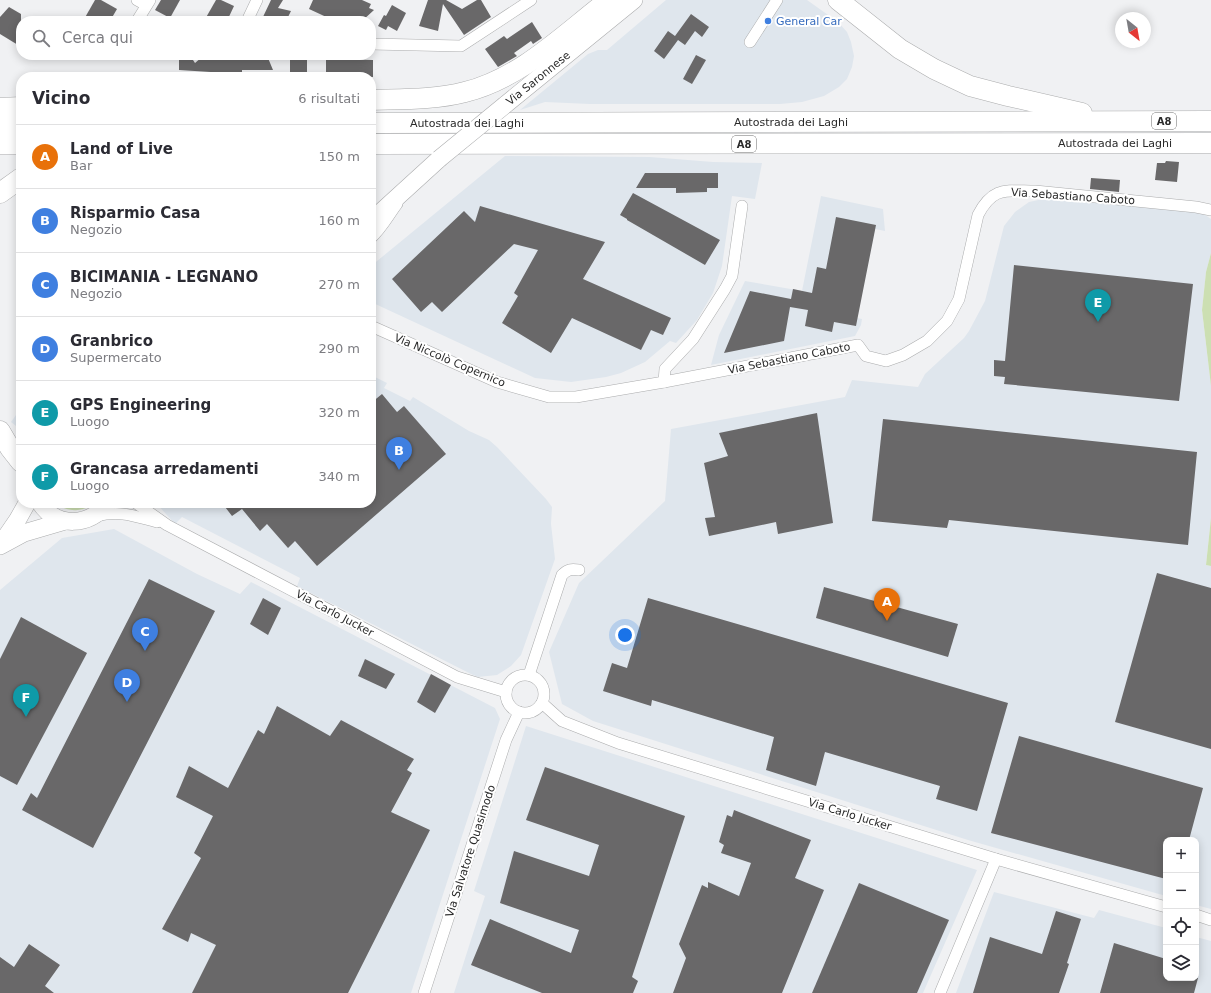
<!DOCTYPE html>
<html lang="it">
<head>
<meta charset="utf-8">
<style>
	:root { --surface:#fff; --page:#f7f7f7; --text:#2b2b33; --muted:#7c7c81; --line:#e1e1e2; --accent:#2b951e }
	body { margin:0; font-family:"DejaVu Sans",sans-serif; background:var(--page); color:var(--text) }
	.controls { position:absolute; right:12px; bottom:12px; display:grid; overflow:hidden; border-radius:8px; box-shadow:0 2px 10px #0003 }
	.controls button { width:36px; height:36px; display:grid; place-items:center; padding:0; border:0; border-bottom:1px solid var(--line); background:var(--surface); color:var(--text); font:20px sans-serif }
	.compass { position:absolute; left:1115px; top:12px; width:36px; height:36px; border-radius:50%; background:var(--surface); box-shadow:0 2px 10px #0003; rotate:149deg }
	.you { position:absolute; left:625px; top:635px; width:14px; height:14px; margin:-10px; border:3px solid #fff; border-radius:50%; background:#1a73e8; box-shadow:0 0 0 6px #1a73e833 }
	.badge { display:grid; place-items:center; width:26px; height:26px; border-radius:50%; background:var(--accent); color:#fff; font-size:13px; font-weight:700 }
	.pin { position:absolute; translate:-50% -33px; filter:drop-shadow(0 1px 2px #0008) }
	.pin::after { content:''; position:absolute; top:21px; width:14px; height:12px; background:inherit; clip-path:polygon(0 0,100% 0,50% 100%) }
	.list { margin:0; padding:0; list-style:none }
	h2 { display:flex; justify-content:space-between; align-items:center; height:52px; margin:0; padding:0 16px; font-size:17px }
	h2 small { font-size:13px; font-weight:400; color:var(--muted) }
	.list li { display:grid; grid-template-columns:26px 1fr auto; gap:12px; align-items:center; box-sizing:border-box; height:64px; padding:0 16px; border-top:1px solid var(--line) }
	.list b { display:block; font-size:15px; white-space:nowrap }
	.list p { margin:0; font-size:13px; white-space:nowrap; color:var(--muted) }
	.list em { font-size:13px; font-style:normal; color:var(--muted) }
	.icon { flex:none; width:22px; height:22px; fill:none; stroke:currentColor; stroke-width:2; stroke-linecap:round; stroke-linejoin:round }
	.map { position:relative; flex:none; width:1211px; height:993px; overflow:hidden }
	.search { position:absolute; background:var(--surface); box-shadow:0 2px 10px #0003; left:16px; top:16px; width:360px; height:44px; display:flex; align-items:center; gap:10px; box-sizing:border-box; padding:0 14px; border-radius:16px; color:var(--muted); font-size:15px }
	.panel { position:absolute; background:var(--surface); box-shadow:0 2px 10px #0003; left:16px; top:72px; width:360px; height:436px; border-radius:16px }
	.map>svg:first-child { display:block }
</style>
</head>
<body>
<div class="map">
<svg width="1211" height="993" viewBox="0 0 1211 993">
	<rect width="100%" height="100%" fill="#f0f1f3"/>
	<!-- built -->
	<g fill="#dfe6ed">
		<polygon points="666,0 807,0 838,22 847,32 851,42 854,56 852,67 847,79 839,87 824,96 802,102 780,104 590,104 545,102 520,110 588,54 598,50 607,50"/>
		<polygon points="505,156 650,157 713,162 762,163 755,199 732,196 722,266 713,293 697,320 676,343 670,341 645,362 621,373 606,377 571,382 535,378 371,302 371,266"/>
		<polygon points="821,196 883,209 885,231 875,229 857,318 862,319 861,325 855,336 711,365 719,335 745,281 802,291"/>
		<polygon points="1048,198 1202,213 1211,219 1211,253 1206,272 1202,310 1211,386 1211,518 1206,565 1211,566 1211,909 1196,905 1196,840 1166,840 1166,896 968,840 593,721 562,704 549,652 579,583 665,501 671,429 845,397 852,380 918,387 925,374 964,338 969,331 985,301 1004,226 1015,212 1029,202"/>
		<polygon points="371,375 387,383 384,388 410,401 413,397 469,431 489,440 497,447 546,499 552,507 551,524 555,559 521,655 511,666 497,675 478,677 471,674 297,586 300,578 182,517 175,524 156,503 371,503"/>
		<polygon points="21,408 21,430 11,422"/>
		<polygon points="114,529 197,574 240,594 251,582 495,708 500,719 411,993 0,993 0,590 62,538"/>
		<polygon points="526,726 977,870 923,993 454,993 485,896 474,891"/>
		<polygon points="994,892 1094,918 1099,910 1166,928 1166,978 1196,978 1196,937 1211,941 1211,993 956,993"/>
	</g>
	<!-- green -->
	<g fill="#ccdfb2">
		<polygon points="1211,253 1211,386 1202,310 1206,272"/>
		<path d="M55 503H94C83 513 66 512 55 503Z"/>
		<polygon points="1211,518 1211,566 1206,565"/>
	</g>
	<!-- building -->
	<g fill="#696869">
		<polygon points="95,0 101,0 117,9 110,21 83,21"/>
		<polygon points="161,0 180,0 170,18 155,10"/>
		<polygon points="216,0 221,0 234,6 227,21 204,21"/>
		<polygon points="271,0 283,0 278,8 291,11 286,21 267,21 262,19"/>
		<polygon points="313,0 362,0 371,4 369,8 374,10 362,21 335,21 309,9"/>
		<polygon points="428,0 446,0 462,9 477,0 481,0 491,17 464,35 443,4 438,31 419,26"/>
		<polygon points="392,5 406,13 397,31 388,26 386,30 378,26 384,15 386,16"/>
		<polygon points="9,7 21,14 21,40 18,45 0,34 0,17"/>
		<polygon points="691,14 709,27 702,37 695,31 685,45 678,40 664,59 654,51 668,31 675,36"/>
		<polygon points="532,22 542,38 533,44 531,41 514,53 517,56 498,67 485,49 504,36 507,39"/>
		<polygon points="696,55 706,60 692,84 683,79"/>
		<polygon points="186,56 191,57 195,63 202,57 252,56 268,58 273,70 242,70 242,74 179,70 179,57"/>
		<rect x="290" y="57" width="17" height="20"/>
		<polygon points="326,59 373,60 373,77 326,77"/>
		<polygon points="1166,161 1179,162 1177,182 1155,180 1157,163 1165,163"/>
		<polygon points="645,173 718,173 718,188 707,188 707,192 676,193 676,188 636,188"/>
		<polygon points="1091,178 1120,180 1119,192 1090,189"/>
		<polygon points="633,193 720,240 705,265 627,220 627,219 620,215"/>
		<polygon points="480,206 605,242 583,279 671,318 663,335 651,330 641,350 572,318 551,353 502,323 518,296 514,293 538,250 514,244 442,312 432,302 421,312 392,279 464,211 475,222"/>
		<polygon points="836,217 876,225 856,326 834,322 832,332 805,326 808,310 790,307 784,341 724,353 750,291 791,299 793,289 812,293 817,267 826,269"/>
		<polygon points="1014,265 1193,284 1179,401 1004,384 1005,377 994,376 994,360 1005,361"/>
		<polygon points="382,394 397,412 404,406 446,454 317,566 295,541 288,548 267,524 260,531 242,509 232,516 222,503 371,503 371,403"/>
		<polygon points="817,413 833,523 778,534 776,522 709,536 705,518 715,517 704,463 728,456 719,433"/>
		<polygon points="883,419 1197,452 1188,545 949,520 947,528 872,521"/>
		<polygon points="1157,573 1211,588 1211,749 1115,722"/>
		<polygon points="149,579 215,611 93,848 22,810 31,793 37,798"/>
		<polygon points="824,587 958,624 948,657 816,618"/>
		<polygon points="263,598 281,608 268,635 250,624"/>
		<polygon points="648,598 1008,703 977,811 936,799 940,786 825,752 816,786 766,770 774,737 652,700 651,706 603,691 612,663 627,668"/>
		<polygon points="21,617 87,653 17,785 0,776 0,659"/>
		<polygon points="365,659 395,674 386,689 358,676"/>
		<polygon points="431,674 451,685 435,713 417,702"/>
		<polygon points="277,706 330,736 341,720 414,759 407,770 412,773 391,812 430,830 348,993 192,993 216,945 191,933 188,942 162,929 201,858 194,853 213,816 176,797 189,766 228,788 258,730 264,734"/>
		<polygon points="1019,736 1203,788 1189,840 1166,840 1166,879 991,833"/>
		<polygon points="545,767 685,816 632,977 638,981 633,993 542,993 471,965 490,919 571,953 579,930 500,903 514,851 589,876 599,845 526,820"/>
		<polygon points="734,810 811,840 795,878 824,890 782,993 673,993 686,958 679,944 702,885 708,888 708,882 739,896 751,863 721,853 724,845 719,842 727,815 732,817"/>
		<polygon points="859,883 949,920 917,993 812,993"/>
		<polygon points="1056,911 1081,919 1067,963 1069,964 1059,993 973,993 990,937 1042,954"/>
		<polygon points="1114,943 1166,959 1166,978 1198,978 1194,993 1100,993"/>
		<polygon points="29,944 60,965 45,986 54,993 0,993 0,957 14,967"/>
	</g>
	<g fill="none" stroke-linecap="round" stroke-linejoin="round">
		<!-- minor casing -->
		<g stroke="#abacad" stroke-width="12">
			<g id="minor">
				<polyline points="137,0 146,5"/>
				<polyline points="137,21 150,0"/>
				<polyline points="247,21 257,0"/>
				<polyline points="750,42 777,0"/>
				<polyline points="371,44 461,46 531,0"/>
				<path d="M371 238C382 228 388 216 397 204"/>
				<polyline points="371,326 497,382 549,397 576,397 664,382 665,369 693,339 725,289 732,276 742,206"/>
				<path d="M664 382 858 345 866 356 886 361 903 355 927 341 947 321 959 299 978 215C993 186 1006 191 1035 191L1196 207 1211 210"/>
				<polyline points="136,503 167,525 457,677 506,692"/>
				<path d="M96 516C121 510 134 516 157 522"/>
				<path d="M529 675 562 575C568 569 571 569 579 570"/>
				<circle cx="525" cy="694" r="19"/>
				<polyline points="542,703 562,721 618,743 996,859 1166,907"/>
				<polyline points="1196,915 1211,920"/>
				<polyline points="424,993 506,740 519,712"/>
				<polyline points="940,993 996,859"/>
			</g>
		</g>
		<!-- primary casing -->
		<g stroke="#abacad" stroke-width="18">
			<g id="primary">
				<polyline points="505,105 634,0"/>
				<polyline points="371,221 439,159"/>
				<path d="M40 503C58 529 89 526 108 503"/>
				<polyline points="1,544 18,519 27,503"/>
				<polyline points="0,546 24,533 65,521"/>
			</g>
		</g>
		<!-- motorway casing -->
		<g stroke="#abacad" stroke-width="21">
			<g id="motorway">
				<polyline points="838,0 900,49 934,69 970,86 1008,96 1082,113"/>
				<path d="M371 100C402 99 434 100 465 92 518 79 559 39 601 6L612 0"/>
				<polyline points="0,108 21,107"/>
				<polyline points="371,123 1211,121"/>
				<polyline points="0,124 21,124"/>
				<polyline points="0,144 21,144"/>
				<polyline points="371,144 1211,143"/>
				<polyline points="0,193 21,178"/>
				<polyline points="0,431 10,448 21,462"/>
			</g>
		</g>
		<!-- minor -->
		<use href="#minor" stroke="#fff" stroke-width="11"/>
		<!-- primary -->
		<use href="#primary" stroke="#fff" stroke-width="17"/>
		<!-- motorway -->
		<use href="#motorway" stroke="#fff" stroke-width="20"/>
		<!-- primary-bridge casing -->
		<g stroke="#abacad" stroke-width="18" stroke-linecap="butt">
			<polyline id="primary-bridge" points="439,159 505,105"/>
		</g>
		<!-- primary-bridge -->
		<use href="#primary-bridge" stroke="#fff" stroke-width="17"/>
	</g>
	<!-- markers -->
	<circle fill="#3f7fe0" stroke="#fff" stroke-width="1.5" cx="768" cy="21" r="4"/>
	<g text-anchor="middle" stroke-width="4" stroke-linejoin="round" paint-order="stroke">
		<!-- shield labels -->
		<g fill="#fff" stroke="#696969" stroke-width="1">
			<rect x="1152" y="113" width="24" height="16" rx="3"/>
			<rect x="732" y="136" width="24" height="16" rx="3"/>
		</g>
		<g font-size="10" font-weight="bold" fill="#292929">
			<text x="1164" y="125">A8</text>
			<text x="744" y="148">A8</text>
		</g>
		<!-- shop labels -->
		<g font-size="11" fill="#366cbe" stroke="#fff" text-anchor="start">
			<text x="776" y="25">General Car</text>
		</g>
		<!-- street labels -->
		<g font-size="11" fill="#292929" stroke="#fff">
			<text transform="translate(538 78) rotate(-39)" y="4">Via Saronnese</text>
			<text x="791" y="126">Autostrada dei Laghi</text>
			<text x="467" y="127">Autostrada dei Laghi</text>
			<text x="1115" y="147">Autostrada dei Laghi</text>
			<text transform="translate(1073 196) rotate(4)" y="4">Via Sebastiano Caboto</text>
			<text transform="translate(789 358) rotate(-11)" y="4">Via Sebastiano Caboto</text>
			<text transform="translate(450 360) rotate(23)" y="4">Via Niccolò Copernico</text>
			<text transform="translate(335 613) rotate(28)" y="4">Via Carlo Jucker</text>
			<text transform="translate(850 814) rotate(17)" y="4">Via Carlo Jucker</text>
			<text transform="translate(470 851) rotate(-72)" y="4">Via Salvatore Quasimodo</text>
		</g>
	</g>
</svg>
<div class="controls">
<button>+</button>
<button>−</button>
<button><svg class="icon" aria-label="locate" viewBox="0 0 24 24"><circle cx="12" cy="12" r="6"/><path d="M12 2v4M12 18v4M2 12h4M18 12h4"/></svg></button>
<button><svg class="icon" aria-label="layers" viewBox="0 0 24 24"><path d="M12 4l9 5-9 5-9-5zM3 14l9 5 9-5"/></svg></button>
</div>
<svg class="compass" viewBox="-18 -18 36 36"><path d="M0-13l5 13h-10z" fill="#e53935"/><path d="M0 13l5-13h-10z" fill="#7c7c81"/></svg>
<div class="you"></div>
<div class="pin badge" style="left:887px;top:621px;background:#e8710a">A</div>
<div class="pin badge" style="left:399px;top:470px;background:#3f7fe0">B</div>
<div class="pin badge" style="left:145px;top:651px;background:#3f7fe0">C</div>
<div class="pin badge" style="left:127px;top:702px;background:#3f7fe0">D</div>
<div class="pin badge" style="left:1098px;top:322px;background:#0f9aa8">E</div>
<div class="pin badge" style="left:26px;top:717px;background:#0f9aa8">F</div>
<div class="search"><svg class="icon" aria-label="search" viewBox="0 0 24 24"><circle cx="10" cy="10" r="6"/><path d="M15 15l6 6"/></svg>Cerca qui</div>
<section class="panel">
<h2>Vicino<small>6 risultati</small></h2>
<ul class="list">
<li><span class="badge" style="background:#e8710a">A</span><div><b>Land of Live</b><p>Bar</p></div><em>150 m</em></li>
<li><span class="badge" style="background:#3f7fe0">B</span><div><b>Risparmio Casa</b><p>Negozio</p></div><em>160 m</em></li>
<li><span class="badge" style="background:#3f7fe0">C</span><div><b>BICIMANIA - LEGNANO</b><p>Negozio</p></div><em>270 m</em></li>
<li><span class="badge" style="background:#3f7fe0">D</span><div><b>Granbrico</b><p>Supermercato</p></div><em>290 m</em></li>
<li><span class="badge" style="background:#0f9aa8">E</span><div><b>GPS Engineering</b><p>Luogo</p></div><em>320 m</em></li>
<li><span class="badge" style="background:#0f9aa8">F</span><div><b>Grancasa arredamenti</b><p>Luogo</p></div><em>340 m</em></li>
</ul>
</section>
</div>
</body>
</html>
